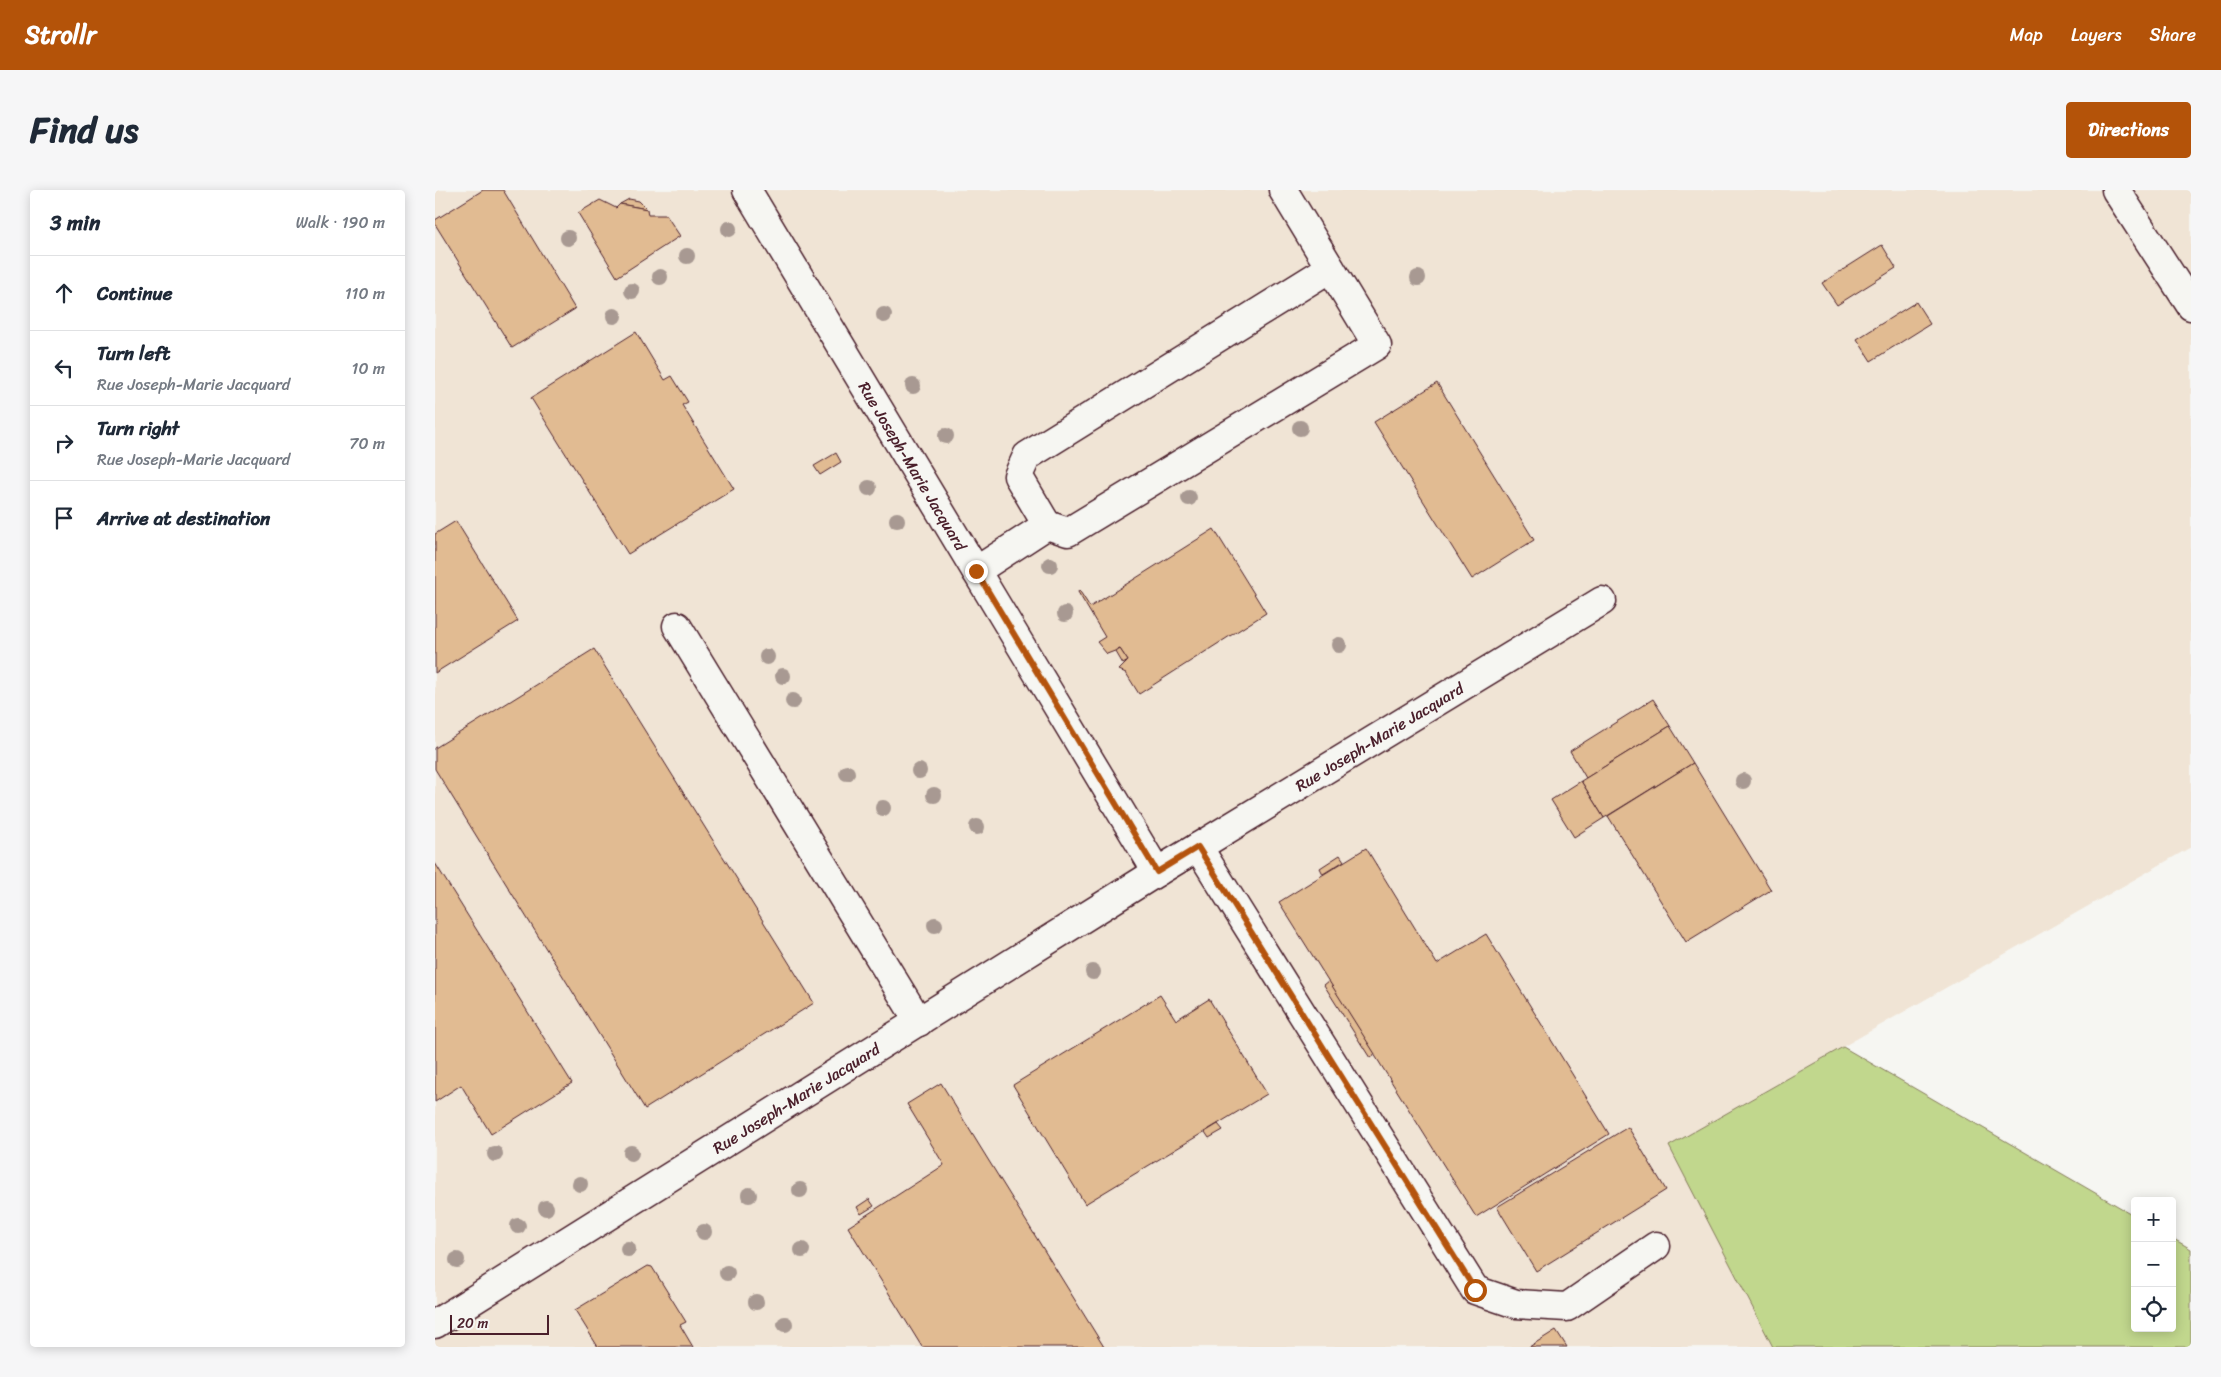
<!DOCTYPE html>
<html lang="en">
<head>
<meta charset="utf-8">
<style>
	:root { --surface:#fff; --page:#f6f6f7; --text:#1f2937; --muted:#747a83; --line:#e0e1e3; --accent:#b45309 }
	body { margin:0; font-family:Sriracha,sans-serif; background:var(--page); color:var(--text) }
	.controls { position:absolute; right:15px; bottom:15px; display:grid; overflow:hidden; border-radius:5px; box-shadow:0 2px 12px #0003 }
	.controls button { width:45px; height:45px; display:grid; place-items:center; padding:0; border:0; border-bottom:1px solid var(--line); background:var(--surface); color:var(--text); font:25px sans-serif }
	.scale { position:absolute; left:15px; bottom:12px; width:99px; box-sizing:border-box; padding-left:5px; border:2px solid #4a1f2b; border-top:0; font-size:14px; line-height:18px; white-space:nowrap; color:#4a1f2b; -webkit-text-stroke:4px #f6f6f2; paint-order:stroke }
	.stop { position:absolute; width:15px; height:15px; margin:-11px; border:4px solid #b45309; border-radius:50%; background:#fff }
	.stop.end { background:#b45309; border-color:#fff; box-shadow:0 1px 5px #0008 }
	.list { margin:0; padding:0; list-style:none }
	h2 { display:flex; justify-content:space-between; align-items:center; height:65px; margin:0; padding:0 20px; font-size:21px }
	h2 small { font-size:16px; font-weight:400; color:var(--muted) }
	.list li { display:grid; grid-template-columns:32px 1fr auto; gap:15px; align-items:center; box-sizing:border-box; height:75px; padding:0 20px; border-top:1px solid var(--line) }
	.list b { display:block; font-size:19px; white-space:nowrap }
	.list p { margin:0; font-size:16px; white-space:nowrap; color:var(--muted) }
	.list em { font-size:16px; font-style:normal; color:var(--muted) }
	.icon { flex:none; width:28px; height:28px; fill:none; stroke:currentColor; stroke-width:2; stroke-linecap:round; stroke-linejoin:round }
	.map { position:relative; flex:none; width:1756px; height:1157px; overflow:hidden; border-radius:5px }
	header { display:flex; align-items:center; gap:30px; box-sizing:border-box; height:70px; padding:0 25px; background:var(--accent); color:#fff }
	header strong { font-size:24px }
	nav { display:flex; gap:28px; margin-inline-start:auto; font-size:18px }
	.intro { display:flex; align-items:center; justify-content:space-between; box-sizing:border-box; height:120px; padding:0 30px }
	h1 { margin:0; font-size:35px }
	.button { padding:12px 22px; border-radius:5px; background:var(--accent); color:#fff; font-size:18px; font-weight:700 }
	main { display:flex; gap:30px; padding:0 30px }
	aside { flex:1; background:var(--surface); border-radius:5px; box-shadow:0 2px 12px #0003 }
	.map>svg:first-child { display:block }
</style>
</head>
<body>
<header>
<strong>Strollr</strong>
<nav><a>Map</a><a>Layers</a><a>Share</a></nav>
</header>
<div class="intro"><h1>Find us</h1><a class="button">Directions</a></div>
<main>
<aside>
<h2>3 min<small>Walk · 190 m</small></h2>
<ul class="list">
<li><svg class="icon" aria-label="ahead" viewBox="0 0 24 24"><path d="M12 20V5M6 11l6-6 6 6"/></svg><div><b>Continue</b></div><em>110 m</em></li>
<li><svg class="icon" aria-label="left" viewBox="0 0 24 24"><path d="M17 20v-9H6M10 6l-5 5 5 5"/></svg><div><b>Turn left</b><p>Rue Joseph-Marie Jacquard</p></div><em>10 m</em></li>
<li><svg class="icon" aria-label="right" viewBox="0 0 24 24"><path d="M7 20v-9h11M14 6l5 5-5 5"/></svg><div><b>Turn right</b><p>Rue Joseph-Marie Jacquard</p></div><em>70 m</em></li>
<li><svg class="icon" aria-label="arrive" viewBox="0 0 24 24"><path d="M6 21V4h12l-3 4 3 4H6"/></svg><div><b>Arrive at destination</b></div></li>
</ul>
</aside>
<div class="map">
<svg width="1756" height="1157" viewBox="0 0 1756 1157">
	<rect width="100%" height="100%" fill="#f6f6f2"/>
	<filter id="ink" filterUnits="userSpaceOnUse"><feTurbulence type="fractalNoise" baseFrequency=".02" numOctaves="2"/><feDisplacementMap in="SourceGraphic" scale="10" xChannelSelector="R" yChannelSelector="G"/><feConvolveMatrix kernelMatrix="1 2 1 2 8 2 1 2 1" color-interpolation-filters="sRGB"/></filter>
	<g filter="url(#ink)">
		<!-- built -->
		<polygon fill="#f0e4d5" points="0,0 1756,0 1756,657 1235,956 1338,1157 0,1157"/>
		<!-- green -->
		<polygon fill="#c1d78d" stroke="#867b5c" points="1408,857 1700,1026 1700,1138 1737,1138 1737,1048 1756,1059 1756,1157 1338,1157 1234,956"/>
		<!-- building -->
		<g fill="#e1bb92" stroke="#4a1f2b">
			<polygon points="48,0 68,0 140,119 77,158 0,34 0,30"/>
			<polygon points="194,9 204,11 212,19 185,14"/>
			<polygon points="165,10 181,18 185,14 212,19 213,25 231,25 245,46 182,87 143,23"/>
			<polygon points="1447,55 1461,78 1402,115 1387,93"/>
			<polygon points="1481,112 1495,134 1436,171 1422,149"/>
			<polygon points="201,142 230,190 237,186 253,212 247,215 299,299 193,364 96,208"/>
			<polygon points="1002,193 1099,350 1037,389 939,232"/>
			<polygon points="401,263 406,272 385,285 379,276"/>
			<polygon points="21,331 83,431 0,483 0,344"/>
			<polygon points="779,339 831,423 704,504 691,483 684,480 693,471 685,459 672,464 662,452 670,447 643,402 644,400 655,417"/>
			<polygon points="159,459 379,813 210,919 0,579 0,558"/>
			<polygon points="685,459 693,471 688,474 681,462"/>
			<polygon points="1218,509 1235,536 1151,588 1135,561"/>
			<polygon points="1235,536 1258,573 1169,628 1146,591"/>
			<polygon points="1258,573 1336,700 1251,752 1173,626"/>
			<polygon points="1146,591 1169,628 1139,647 1116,610"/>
			<polygon points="931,658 1002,774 1051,744 1174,944 1041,1027 844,712"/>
			<polygon points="905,665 909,671 888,684 885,678"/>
			<polygon points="0,673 137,893 56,944 26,895 0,912"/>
			<polygon points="894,791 940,864 935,868 889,795"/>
			<polygon points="725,805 741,830 774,809 832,904 650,1014 578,895"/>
			<polygon points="506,893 544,955 669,1157 487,1157 413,1037 509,975 472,914"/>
			<polygon points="783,934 788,940 774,948 770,942"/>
			<polygon points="1193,937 1231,1000 1101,1081 1062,1017"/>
			<polygon points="434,1009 439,1016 426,1024 422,1017"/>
			<polygon points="213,1076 217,1077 251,1132 245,1135 258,1157 163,1157 140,1120"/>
			<polygon points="1121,1140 1132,1157 1094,1157"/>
		</g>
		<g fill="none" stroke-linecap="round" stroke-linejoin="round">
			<!-- minor casing -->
			<g stroke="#4a1f2b" stroke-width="31">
				<g id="minor">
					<path id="s1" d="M312 0 722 682"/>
					<polyline points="1681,0 1756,116"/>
					<polyline points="612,335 583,286 592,266 895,78"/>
					<polyline points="541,381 612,335 633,342 942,155 848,0"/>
					<polyline points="242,436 484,832"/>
					<polyline points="763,657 1040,1100 1081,1114 1132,1117 1221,1056"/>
					<path id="s2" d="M0 1134 722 682 1167 411"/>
				</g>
			</g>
			<!-- minor -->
			<use href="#minor" stroke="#f6f6f2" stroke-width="28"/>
		</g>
		<!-- trees -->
		<g fill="#a89992">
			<circle cx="294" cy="39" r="8"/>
			<circle cx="133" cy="48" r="8"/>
			<circle cx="252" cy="66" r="8"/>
			<circle cx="225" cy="87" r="8"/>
			<circle cx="983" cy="88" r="8"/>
			<circle cx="197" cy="101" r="8"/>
			<circle cx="449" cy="125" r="8"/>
			<circle cx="179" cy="126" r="8"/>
			<circle cx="478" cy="196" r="8"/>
			<circle cx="865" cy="238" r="8"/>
			<circle cx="511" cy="246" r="8"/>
			<circle cx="434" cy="298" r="8"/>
			<circle cx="754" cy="308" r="8"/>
			<circle cx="462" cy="330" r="8"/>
			<circle cx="615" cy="375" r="8"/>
			<circle cx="630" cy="424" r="8"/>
			<circle cx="904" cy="455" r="8"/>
			<circle cx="332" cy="467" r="8"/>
			<circle cx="348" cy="486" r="8"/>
			<circle cx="358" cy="511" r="8"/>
			<circle cx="484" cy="581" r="8"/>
			<circle cx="412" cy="583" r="8"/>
			<circle cx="1308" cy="591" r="8"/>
			<circle cx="499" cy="605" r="8"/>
			<circle cx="448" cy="618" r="8"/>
			<circle cx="542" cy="637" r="8"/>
			<circle cx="500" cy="735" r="8"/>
			<circle cx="658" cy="782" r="8"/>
			<circle cx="196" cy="963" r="8"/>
			<circle cx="60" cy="964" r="8"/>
			<circle cx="145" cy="994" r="8"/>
			<circle cx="365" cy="1000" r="8"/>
			<circle cx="314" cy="1005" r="8"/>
			<circle cx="111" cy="1018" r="8"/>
			<circle cx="83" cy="1036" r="8"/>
			<circle cx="269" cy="1042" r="8"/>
			<circle cx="193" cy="1059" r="8"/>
			<circle cx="367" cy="1060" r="8"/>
			<circle cx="22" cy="1070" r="8"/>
			<circle cx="292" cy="1083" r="8"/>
			<circle cx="321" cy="1112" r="8"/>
			<circle cx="350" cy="1134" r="8"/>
		</g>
	</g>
	<g fill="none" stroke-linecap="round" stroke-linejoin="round" filter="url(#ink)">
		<!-- route -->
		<polyline stroke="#b45309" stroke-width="6" points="541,381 722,682 763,657 1040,1100"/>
	</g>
	<g text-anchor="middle" stroke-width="5" stroke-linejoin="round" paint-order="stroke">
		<!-- street labels -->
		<g font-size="16" fill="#4a1f2b" stroke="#f6f6f2">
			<text dy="6" stroke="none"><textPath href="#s1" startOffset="322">Rue Joseph-Marie Jacquard</textPath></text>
			<text dy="6" stroke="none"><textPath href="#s2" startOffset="1112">Rue Joseph-Marie Jacquard</textPath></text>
			<text dy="6" stroke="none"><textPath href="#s2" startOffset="426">Rue Joseph-Marie Jacquard</textPath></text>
		</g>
	</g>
</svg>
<div class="controls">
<button>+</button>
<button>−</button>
<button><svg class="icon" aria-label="locate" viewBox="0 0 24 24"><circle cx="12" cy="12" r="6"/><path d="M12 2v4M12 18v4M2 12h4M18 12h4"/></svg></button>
</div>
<div class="scale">20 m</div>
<div class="stop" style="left:1040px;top:1100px"></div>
<div class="stop end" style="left:541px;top:381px"></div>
</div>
</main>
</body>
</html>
